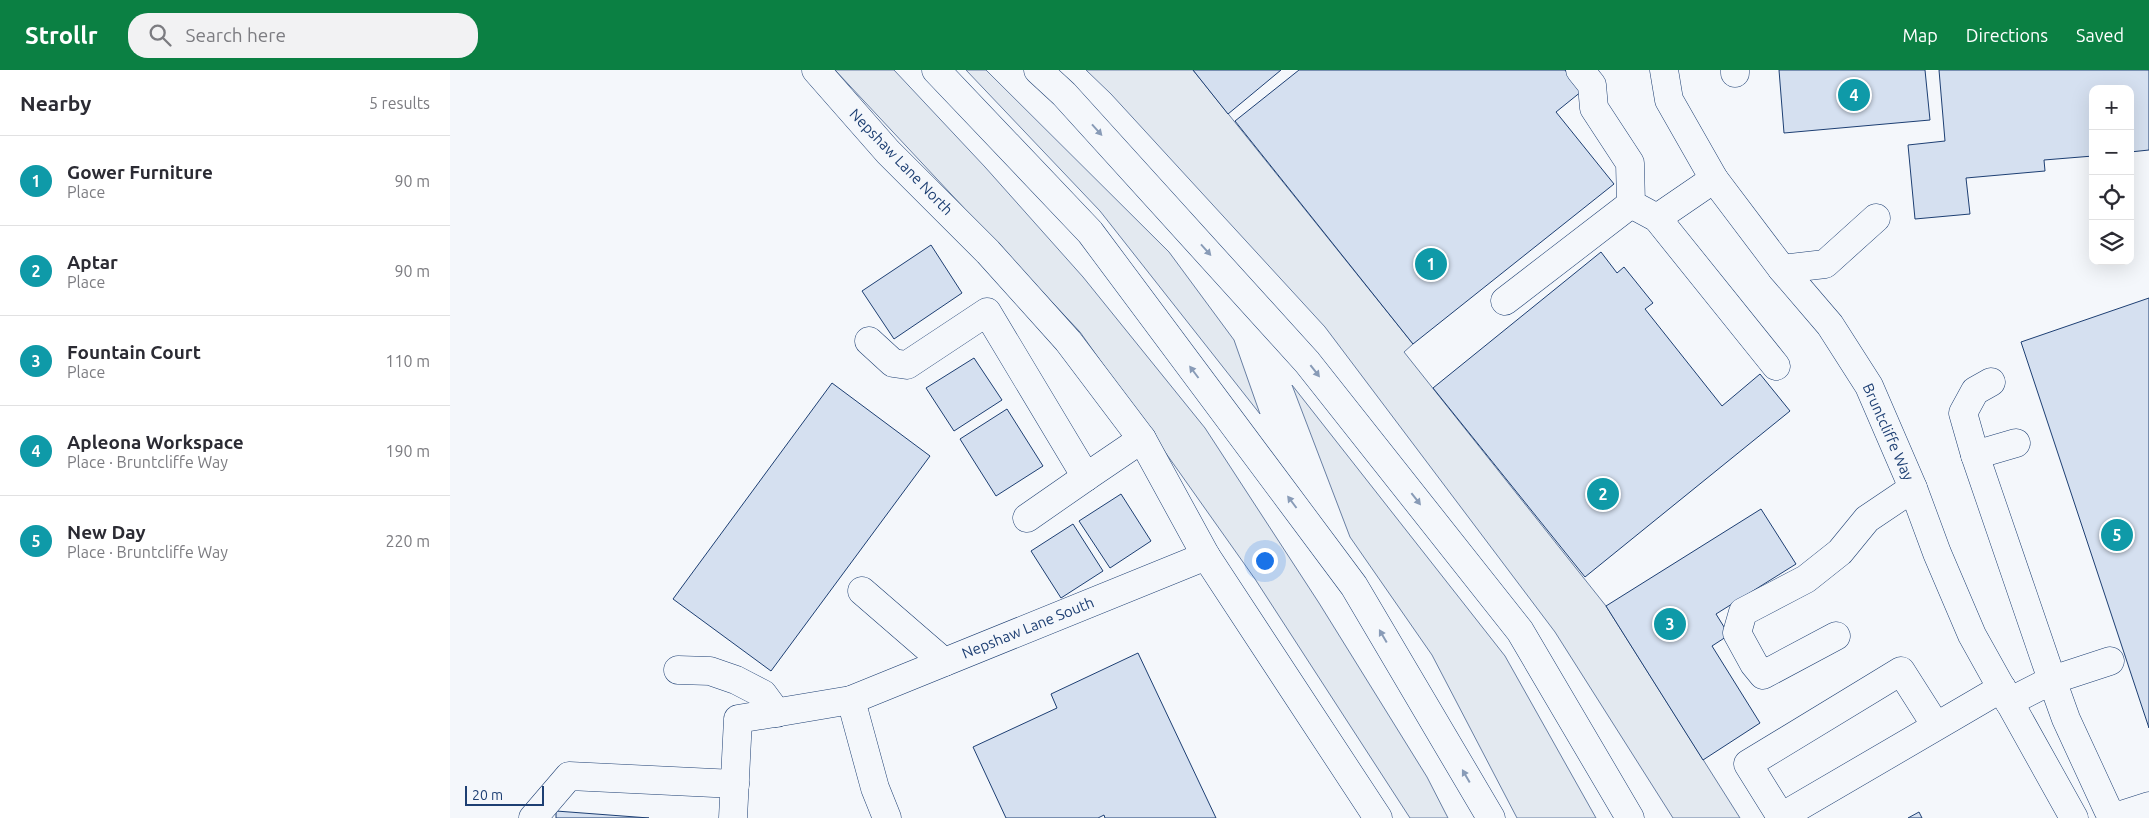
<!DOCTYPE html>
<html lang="en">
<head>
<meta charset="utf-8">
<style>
	:root { --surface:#fff; --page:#f2f2f3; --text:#2b2b33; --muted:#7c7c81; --line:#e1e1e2; --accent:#0b8043 }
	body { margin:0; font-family:Ubuntu,sans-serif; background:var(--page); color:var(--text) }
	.controls { position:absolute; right:15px; top:15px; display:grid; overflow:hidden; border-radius:10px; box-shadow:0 5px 20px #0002 }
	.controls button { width:45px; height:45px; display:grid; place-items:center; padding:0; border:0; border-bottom:1px solid var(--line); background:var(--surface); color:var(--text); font:25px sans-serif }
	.scale { position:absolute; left:15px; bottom:12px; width:79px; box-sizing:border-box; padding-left:5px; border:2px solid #1d3f73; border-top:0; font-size:14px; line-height:18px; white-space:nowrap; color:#1d3f73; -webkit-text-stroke:4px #f4f7fb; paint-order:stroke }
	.you { position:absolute; left:814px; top:490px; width:18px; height:18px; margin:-12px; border:4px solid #fff; border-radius:50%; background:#1a73e8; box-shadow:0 0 0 8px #1a73e833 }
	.badge { display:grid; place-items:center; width:32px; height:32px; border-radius:50%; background:var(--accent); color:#fff; font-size:16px; font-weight:700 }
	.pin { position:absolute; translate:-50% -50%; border:2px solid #fff; box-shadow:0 1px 5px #0006 }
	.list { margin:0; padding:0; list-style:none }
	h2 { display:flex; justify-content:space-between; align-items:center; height:65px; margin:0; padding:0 20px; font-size:21px }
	h2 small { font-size:16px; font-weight:400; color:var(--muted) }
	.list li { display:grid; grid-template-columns:32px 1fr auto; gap:15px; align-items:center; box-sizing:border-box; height:90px; padding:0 20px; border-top:1px solid var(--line) }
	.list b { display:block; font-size:19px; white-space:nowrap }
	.list p { margin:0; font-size:16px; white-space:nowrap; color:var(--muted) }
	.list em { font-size:16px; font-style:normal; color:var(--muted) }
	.icon { flex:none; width:28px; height:28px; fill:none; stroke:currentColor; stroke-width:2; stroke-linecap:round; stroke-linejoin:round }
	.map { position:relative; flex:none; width:1699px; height:748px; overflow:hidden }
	header { display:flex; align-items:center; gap:30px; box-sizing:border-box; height:70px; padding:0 25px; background:var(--accent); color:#fff }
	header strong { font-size:24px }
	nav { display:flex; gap:28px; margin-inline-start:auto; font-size:18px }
	.search { width:350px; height:45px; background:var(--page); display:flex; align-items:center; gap:12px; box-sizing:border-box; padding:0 18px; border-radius:20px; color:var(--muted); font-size:19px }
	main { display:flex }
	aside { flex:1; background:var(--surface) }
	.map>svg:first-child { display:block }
</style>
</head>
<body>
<header>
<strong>Strollr</strong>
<div class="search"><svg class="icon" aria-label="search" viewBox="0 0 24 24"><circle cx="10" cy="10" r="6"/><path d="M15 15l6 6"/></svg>Search here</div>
<nav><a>Map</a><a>Directions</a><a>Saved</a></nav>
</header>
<main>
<aside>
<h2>Nearby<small>5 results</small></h2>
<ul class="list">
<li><span class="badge" style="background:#0f9aa8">1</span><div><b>Gower Furniture</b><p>Place</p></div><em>90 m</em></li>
<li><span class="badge" style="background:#0f9aa8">2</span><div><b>Aptar</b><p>Place</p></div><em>90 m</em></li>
<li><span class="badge" style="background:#0f9aa8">3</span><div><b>Fountain Court</b><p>Place</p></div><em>110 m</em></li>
<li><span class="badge" style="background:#0f9aa8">4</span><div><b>Apleona Workspace</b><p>Place · Bruntcliffe Way</p></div><em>190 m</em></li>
<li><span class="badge" style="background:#0f9aa8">5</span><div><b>New Day</b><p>Place · Bruntcliffe Way</p></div><em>220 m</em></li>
</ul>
</aside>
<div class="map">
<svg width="1699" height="748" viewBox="0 0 1699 748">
	<rect width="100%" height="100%" fill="#f4f7fb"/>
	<!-- green -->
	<g fill="#e3e9f0" stroke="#687fa3">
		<polygon points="385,0 444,0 535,97 633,207 755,358 869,533 977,707 998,748 960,748 805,509 630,262"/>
		<polygon points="516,0 536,0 719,182 784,270 810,344 650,141"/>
		<polygon points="636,0 743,0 963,274 954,282 1156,536 1290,748 1223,748 1105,562 875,257 661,24"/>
		<polygon points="842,315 1055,586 1146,748 1067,748 982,585 900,467"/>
	</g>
	<!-- building -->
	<g fill="#d5e0f0" stroke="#1d3f73">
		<polygon points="743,0 831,0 778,44"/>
		<polygon points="849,0 1115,0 1132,21 1106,42 1164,114 963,274 785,51"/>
		<polygon points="1329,0 1475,0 1480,50 1334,63"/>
		<polygon points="1489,0 1699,0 1699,80 1680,82 1680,19 1643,19 1643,86 1594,90 1595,101 1516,108 1520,144 1465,149 1458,75 1495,71"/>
		<polygon points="481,175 512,223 444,269 412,221"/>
		<polygon points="1151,182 1167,203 1174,197 1203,233 1195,239 1272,336 1310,304 1340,341 1135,507 983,318"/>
		<polygon points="1699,228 1699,658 1571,272"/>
		<polygon points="524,288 552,330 504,361 476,318"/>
		<polygon points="382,313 480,386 321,601 223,529"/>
		<polygon points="557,339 593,396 546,426 510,369"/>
		<polygon points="671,424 701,471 660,498 629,451"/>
		<polygon points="1311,439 1346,494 1266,544 1279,565 1262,576 1310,653 1253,690 1156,536"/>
		<polygon points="623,454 653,501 611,528 581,481"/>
		<polygon points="688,583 766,748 655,748 654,745 648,748 556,748 523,677 607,638 601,624"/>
		<polygon points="106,741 199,748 106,748"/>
		<polygon points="1469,742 1472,748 1458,748"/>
	</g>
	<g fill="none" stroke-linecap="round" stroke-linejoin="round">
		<!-- minor casing -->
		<g stroke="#1d3f73" stroke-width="29">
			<g id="minor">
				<polyline points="366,0 438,82 538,182 618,271 692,369 756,486 928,748"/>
				<polyline points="1130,0 1142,15 1144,38 1180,93 1181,134 1207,148 1326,296"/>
				<polyline points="1214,0 1219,30 1264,109 1332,199 1380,255 1419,316 1463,418 1487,483 1522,565 1624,748"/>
				<polyline points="1285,0 1285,3"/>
				<polyline points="1207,148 1264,109"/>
				<polyline points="1332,199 1375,194 1426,148"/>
				<polyline points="1055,231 1181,134"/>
				<polyline points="419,271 443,293 457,295 537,242 636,407 692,369"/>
				<polyline points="1541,312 1525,321 1513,343 1525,385 1602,610 1660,591"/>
				<polyline points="1525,385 1566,373"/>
				<polyline points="577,448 636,407"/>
				<polyline points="412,521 494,592"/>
				<polyline points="1386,566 1313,605 1304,594 1287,563 1293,542 1356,509 1390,482 1417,449 1463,418"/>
				<polyline points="228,600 260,601 286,610 313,624 327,643"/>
				<polyline points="401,630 425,718 437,748"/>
				<polyline points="1559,632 1602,610 1616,649 1658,740 1668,746 1699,736"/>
				<polyline points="1486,656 1451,601 1298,694 1331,747 1552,618"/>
				<polyline points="83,748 119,706 285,714"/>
				<polyline points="283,748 288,649 401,630 756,486"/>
			</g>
		</g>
		<!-- highway casing -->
		<g stroke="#1d3f73" stroke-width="29">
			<g id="highway">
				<polyline points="486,0 640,162 904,516 1041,748"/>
				<polyline points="588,0 614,24 857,292 1070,561 1180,748"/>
			</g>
		</g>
		<!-- minor -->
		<use href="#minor" stroke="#f4f7fb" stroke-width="28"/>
		<!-- highway -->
		<use href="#highway" stroke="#f4f7fb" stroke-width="28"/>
	</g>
	<!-- one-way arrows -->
	<defs><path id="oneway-solid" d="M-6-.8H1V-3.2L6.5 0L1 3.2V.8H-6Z" transform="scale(1.25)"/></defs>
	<g fill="#889bb7">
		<use href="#oneway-solid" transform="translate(647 60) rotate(48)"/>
		<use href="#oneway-solid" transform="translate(756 180) rotate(48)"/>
		<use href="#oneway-solid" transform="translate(865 301) rotate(52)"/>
		<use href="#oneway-solid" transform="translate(744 302) rotate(-127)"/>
		<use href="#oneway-solid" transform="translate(966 429) rotate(52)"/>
		<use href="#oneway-solid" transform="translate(842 432) rotate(-127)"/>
		<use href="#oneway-solid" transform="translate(933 566) rotate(-120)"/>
		<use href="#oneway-solid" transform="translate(1016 706) rotate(-120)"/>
	</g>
	<g text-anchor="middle" stroke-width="4" stroke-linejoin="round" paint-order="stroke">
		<!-- street labels -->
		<g font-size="15" fill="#1d3f73" stroke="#f4f7fb">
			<text transform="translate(451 92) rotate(46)" y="5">Nepshaw Lane North</text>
			<text transform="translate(1438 362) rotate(66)" y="5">Bruntcliffe Way</text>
			<text transform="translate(578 558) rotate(-22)" y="5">Nepshaw Lane South</text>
		</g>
	</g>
</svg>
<div class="controls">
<button>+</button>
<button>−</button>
<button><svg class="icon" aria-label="locate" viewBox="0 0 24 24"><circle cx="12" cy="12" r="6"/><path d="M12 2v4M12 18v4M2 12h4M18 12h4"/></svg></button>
<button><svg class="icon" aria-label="layers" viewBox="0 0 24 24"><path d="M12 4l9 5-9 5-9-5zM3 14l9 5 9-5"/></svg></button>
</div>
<div class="scale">20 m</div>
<div class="you"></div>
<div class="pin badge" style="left:981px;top:194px;background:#0f9aa8">1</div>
<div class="pin badge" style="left:1153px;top:424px;background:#0f9aa8">2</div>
<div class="pin badge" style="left:1220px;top:554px;background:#0f9aa8">3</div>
<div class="pin badge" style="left:1404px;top:25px;background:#0f9aa8">4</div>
<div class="pin badge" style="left:1667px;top:465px;background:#0f9aa8">5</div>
</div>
</main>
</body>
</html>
